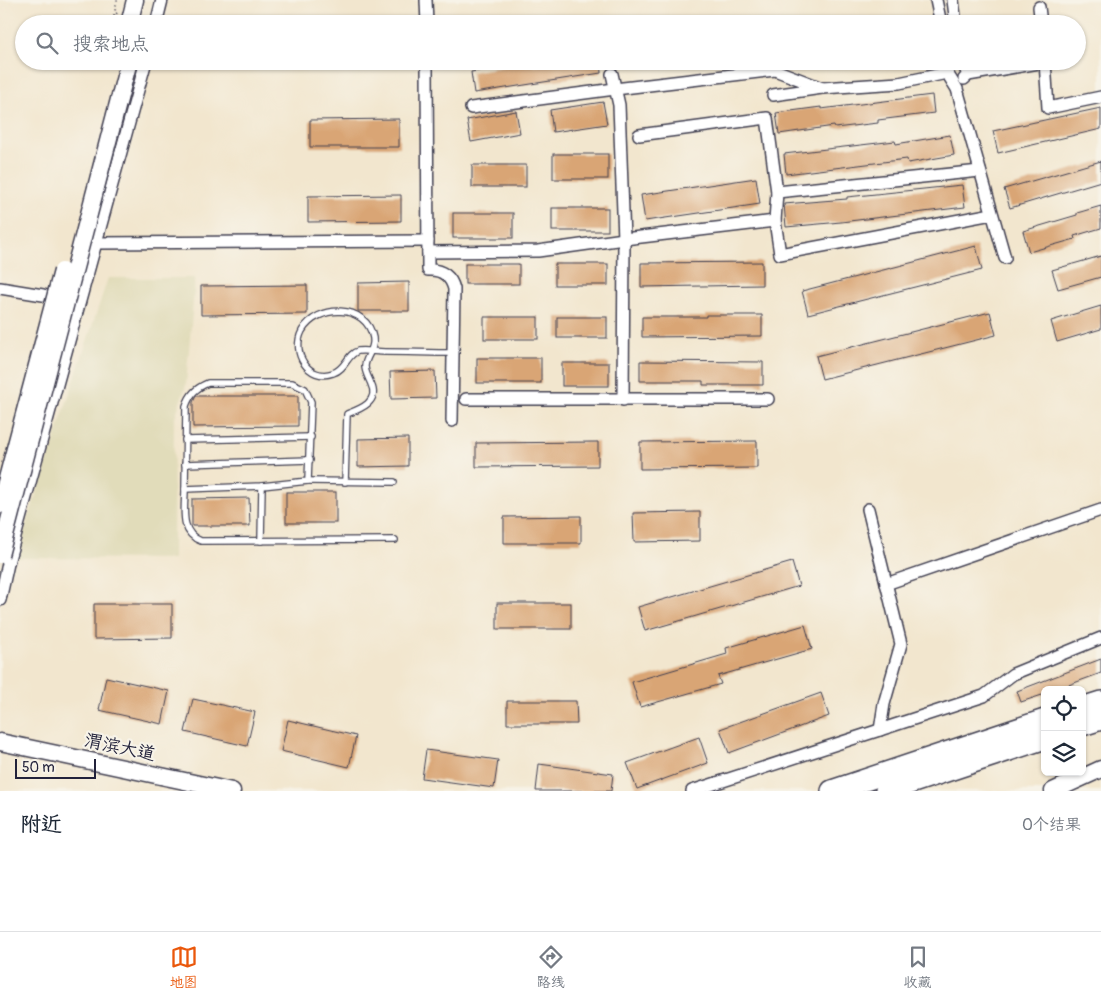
<!DOCTYPE html>
<html lang="zh">
<head>
<meta charset="utf-8">
<style>
	:root { --surface:#fff; --page:#f6f6f7; --text:#1f2937; --muted:#747a83; --line:#e0e1e3; --accent:#ea580c }
	body { margin:0; font-family:Pangolin,"LXGW WenKai TC",sans-serif; background:var(--page); color:var(--text) }
	.controls { position:absolute; right:15px; bottom:15px; display:grid; overflow:hidden; border-radius:8px; box-shadow:0 1px 4px #0004 }
	.controls button { width:45px; height:45px; display:grid; place-items:center; padding:0; border:0; border-bottom:1px solid var(--line); background:var(--surface); color:var(--text); font:25px sans-serif }
	.scale { position:absolute; left:15px; bottom:12px; width:81px; box-sizing:border-box; padding-left:5px; border:2px solid #22223b; border-top:0; font-size:14px; line-height:18px; white-space:nowrap; color:#22223b; -webkit-text-stroke:4px #f7f3e8; paint-order:stroke }
	.list { margin:0; padding:0; list-style:none }
	h2 { display:flex; justify-content:space-between; align-items:center; height:65px; margin:0; padding:0 20px; font-size:21px }
	h2 small { font-size:16px; font-weight:400; color:var(--muted) }
	.icon { flex:none; width:28px; height:28px; fill:none; stroke:currentColor; stroke-width:2; stroke-linecap:round; stroke-linejoin:round }
	.map { position:relative; flex:none; width:1101px; height:791px; overflow:hidden }
	.search { position:absolute; background:var(--surface); box-shadow:0 1px 4px #0004; left:15px; right:15px; top:15px; height:55px; display:flex; align-items:center; gap:12px; box-sizing:border-box; padding:0 18px; border-radius:28px; color:var(--muted); font-size:19px }
	.sheet { height:140px; background:var(--surface) }
	nav { display:flex; justify-content:space-around; align-items:center; box-sizing:border-box; height:70px; border-top:1px solid var(--line); background:var(--surface); font-size:14px; color:var(--muted) }
	nav a { display:grid; justify-items:center; gap:2px }
	nav .on { color:var(--accent) }
	.map>svg:first-child { display:block }
</style>
</head>
<body>
<div class="map">
<svg width="1101" height="791" viewBox="0 0 1101 791">
	<rect width="100%" height="100%" fill="#f7f3e8"/>
	<filter id="ink" filterUnits="userSpaceOnUse"><feTurbulence type="fractalNoise" baseFrequency=".02" numOctaves="2"/><feDisplacementMap in="SourceGraphic" scale="10" xChannelSelector="R" yChannelSelector="G"/><feConvolveMatrix kernelMatrix="1 2 1 2 8 2 1 2 1" color-interpolation-filters="sRGB"/></filter>
	<filter id="wash" filterUnits="userSpaceOnUse"><feTurbulence type="fractalNoise" baseFrequency=".0096" numOctaves="4" result="noise"/><feDisplacementMap in="SourceGraphic" scale="20" xChannelSelector="R" yChannelSelector="G"/><feGaussianBlur stdDeviation="1.12" result="paint"/><feColorMatrix in="noise" values="0 0 0 0 0 0 0 0 0 0 0 0 0 0 0 0 0 1.4 0 .05"/><feComposite in="paint" operator="in"/></filter>
	<g filter="url(#wash)">
		<rect width="100%" height="100%" fill="#f2e6ce"/>
		<!-- built -->
		<polygon fill="#e1dcba" points="108,278 195,278 186,385 174,420 173,559 15,558"/>
		<g id="blocks">
			<!-- building -->
			<g fill="#d9a574">
				<polygon points="561,61 600,61 601,73 474,93 471,72 532,62 533,66"/>
				<polygon points="932,95 934,113 878,120 878,123 835,128 834,126 779,134 776,113 821,107 821,109"/>
				<polygon points="603,102 607,124 553,132 550,110"/>
				<polygon points="1101,108 1101,129 998,153 993,131"/>
				<polygon points="516,111 520,133 471,142 467,120"/>
				<polygon points="399,119 399,147 310,147 310,120"/>
				<polygon points="950,135 954,155 908,163 907,159 786,174 784,154 895,141 896,144"/>
				<rect x="553" y="154" width="55" height="25"/>
				<polygon points="1101,161 1101,181 1010,208 1004,189"/>
				<rect x="472" y="165" width="54" height="22"/>
				<polygon points="756,178 760,204 645,221 641,195"/>
				<polygon points="962,185 965,207 841,222 786,227 784,204 847,199 847,197"/>
				<polygon points="401,195 401,221 308,222 308,196"/>
				<polygon points="1101,206 1101,228 1074,236 1075,239 1029,252 1023,231 1077,215 1077,213"/>
				<rect x="552" y="208" width="56" height="23"/>
				<rect x="453" y="213" width="60" height="25"/>
				<polygon points="976,246 982,270 808,314 802,291"/>
				<polygon points="1101,256 1101,277 1058,289 1052,270"/>
				<polygon points="762,262 762,285 641,287 641,263"/>
				<rect x="465" y="264" width="54" height="20"/>
				<rect x="555" y="264" width="53" height="21"/>
				<polygon points="409,282 409,311 358,311 358,283"/>
				<polygon points="307,285 307,314 201,315 201,286"/>
				<polygon points="1101,306 1101,329 1057,342 1051,321"/>
				<polygon points="990,312 996,335 822,379 816,356"/>
				<polygon points="706,315 762,315 762,336 642,337 642,317 706,317"/>
				<rect x="484" y="317" width="54" height="22"/>
				<rect x="557" y="317" width="50" height="21"/>
				<rect x="477" y="358" width="64" height="25"/>
				<polygon points="640,361 763,362 763,385 703,385 703,381 640,381"/>
				<rect x="562" y="363" width="47" height="23"/>
				<polygon points="435,371 436,398 391,399 390,372"/>
				<polygon points="196,396 298,396 298,426 193,427 193,402"/>
				<polygon points="408,438 408,466 358,467 358,439"/>
				<polygon points="757,441 757,468 640,469 640,442"/>
				<polygon points="598,442 598,466 476,467 476,443"/>
				<rect x="286" y="492" width="50" height="31"/>
				<polygon points="249,498 250,526 192,526 192,499"/>
				<polygon points="700,512 700,541 634,542 633,513"/>
				<polygon points="581,516 581,543 504,543 504,517"/>
				<polygon points="792,562 799,586 645,631 638,607"/>
				<rect x="497" y="603" width="74" height="26"/>
				<polygon points="94,604 172,604 172,638 94,639"/>
				<polygon points="805,625 812,649 718,676 721,684 640,707 632,682 727,654 726,648"/>
				<polygon points="1101,659 1101,673 1055,690 1045,690 1045,694 1021,702 1017,691"/>
				<polygon points="106,677 169,691 162,724 99,710"/>
				<polygon points="821,693 829,716 729,753 720,729"/>
				<polygon points="193,699 255,712 247,746 185,732"/>
				<polygon points="507,701 576,701 577,724 507,724"/>
				<polygon points="288,720 356,736 349,767 281,751"/>
				<polygon points="699,737 708,763 637,789 627,763"/>
				<polygon points="426,750 498,760 494,788 422,778"/>
				<polygon points="539,764 613,774 611,791 536,791"/>
			</g>
		</g>
	</g>
	<g filter="url(#ink)">
		<use href="#blocks" fill-opacity="0" stroke="#413f51" stroke-width="1"/>
		<g fill="none" stroke-linecap="round" stroke-linejoin="round">
			<!-- lane casing -->
			<g stroke="#413f51" stroke-width="8">
				<g id="lane">
					<path d="M208 383H292L305 389 311 402 308 481 262 486 185 489 186 406C190 394 196 388 208 383Z"/>
					<polyline points="185,440 311,437"/>
					<polyline points="185,464 310,460"/>
					<polyline points="308,481 394,482"/>
					<path d="M345 482 347 414C360 409 380 402 371 384 369 378 365 373 365 366 366 355 375 350 373 338 367 303 317 304 302 331 291 352 308 382 333 373 346 369 347 354 358 351 366 350 376 352 385 352 407 352 430 353 453 353"/>
					<path d="M185 489C185 508 179 533 201 541L395 540"/>
					<polyline points="261,541 262,486"/>
				</g>
			</g>
			<!-- street casing -->
			<g stroke="#413f51" stroke-width="14">
				<g id="street">
					<polyline points="426,0 427,24"/>
					<polyline points="936,0 941,24"/>
					<polyline points="953,0 956,24"/>
					<polyline points="1039,7 1041,24"/>
					<polyline points="156,24 162,0"/>
					<path d="M427 61 428 270C442 269 451 277 454 289L452 421"/>
					<polyline points="948,61 947,73 957,89 1005,258"/>
					<polyline points="962,61 968,75 964,79"/>
					<polyline points="1045,61 1048,108 1101,97"/>
					<polyline points="612,74 619,105 624,239 623,400"/>
					<polyline points="968,75 1045,62"/>
					<polyline points="773,95 822,88 899,83 947,73"/>
					<polyline points="471,108 615,89 775,70 822,88"/>
					<polyline points="639,135 767,118 777,192 775,221 780,254 992,214"/>
					<polyline points="777,192 980,171"/>
					<polyline points="96,243 428,241"/>
					<polyline points="428,252 538,251 624,239 775,221"/>
					<polyline points="0,288 43,295 61,299"/>
					<polyline points="466,399 768,399"/>
					<polyline points="868,509 901,644 884,704 880,730"/>
					<polyline points="886,584 1101,510"/>
					<polyline points="0,600 9,559 146,61"/>
					<polyline points="692,791 984,696 1013,674 1101,638"/>
				</g>
			</g>
			<!-- secondary casing -->
			<g stroke="#413f51" stroke-width="19">
				<g id="secondary">
					<polyline points="129,24 135,0"/>
					<polyline points="0,742 232,791"/>
					<polyline points="1053,791 1101,769"/>
				</g>
			</g>
			<!-- highway casing -->
			<g stroke="#413f51" stroke-width="24">
				<g id="highway">
					<polyline points="1082,708 1101,702"/>
					<polyline points="1082,725 1101,719"/>
					<polyline points="832,791 1045,720"/>
					<polyline points="886,791 1045,738"/>
				</g>
			</g>
			<!-- path -->
			<polyline stroke="#413f51" stroke-width="2" stroke-dasharray="1 4" stroke-linecap="butt" points="117,13 114,16 117,0"/>
			<!-- lane -->
			<use href="#lane" stroke="#fff" stroke-width="5.5"/>
			<!-- street -->
			<use href="#street" stroke="#fff" stroke-width="11"/>
			<!-- secondary -->
			<use href="#secondary" stroke="#fff" stroke-width="16"/>
			<!-- highway -->
			<use href="#highway" stroke="#fff" stroke-width="21"/>
			<!-- secondary-bridge casing -->
			<g stroke="#413f51" stroke-width="19" stroke-linecap="butt">
				<g id="secondary-bridge">
					<polyline points="0,505 62,271"/>
					<polyline points="0,555 129,61"/>
				</g>
			</g>
			<!-- secondary-bridge -->
			<use href="#secondary-bridge" stroke="#fff" stroke-width="16"/>
		</g>
	</g>
	<g text-anchor="middle" stroke-width="4.5" stroke-linejoin="round" paint-order="stroke">
		<!-- street labels -->
		<g font-size="18" fill="#22223b" stroke="#f7f3e8">
			<text transform="translate(120 747) rotate(12)" y="6">渭滨大道</text>
		</g>
	</g>
</svg>
<div class="controls">
<button><svg class="icon" aria-label="locate" viewBox="0 0 24 24"><circle cx="12" cy="12" r="6"/><path d="M12 2v4M12 18v4M2 12h4M18 12h4"/></svg></button>
<button><svg class="icon" aria-label="layers" viewBox="0 0 24 24"><path d="M12 4l9 5-9 5-9-5zM3 14l9 5 9-5"/></svg></button>
</div>
<div class="scale">50 m</div>
<div class="search"><svg class="icon" aria-label="search" viewBox="0 0 24 24"><circle cx="10" cy="10" r="6"/><path d="M15 15l6 6"/></svg>搜索地点</div>
</div>
<section class="sheet">
<h2>附近<small>0个结果</small></h2>
<ul class="list">
</ul>
</section>
<nav>
<a class="on"><svg class="icon" aria-label="map" viewBox="0 0 24 24"><path d="M3 6l6-2 6 2 6-2v14l-6 2-6-2-6 2zM9 4v14M15 6v14"/></svg>地图</a>
<a><svg class="icon" aria-label="directions" viewBox="0 0 24 24"><path d="M12 3l9 9-9 9-9-9zM9 14v-3h6M13 9l2 2-2 2"/></svg>路线</a>
<a><svg class="icon" aria-label="saved" viewBox="0 0 24 24"><path d="M7 4h10v16l-5-4-5 4z"/></svg>收藏</a>
</nav>
</body>
</html>
